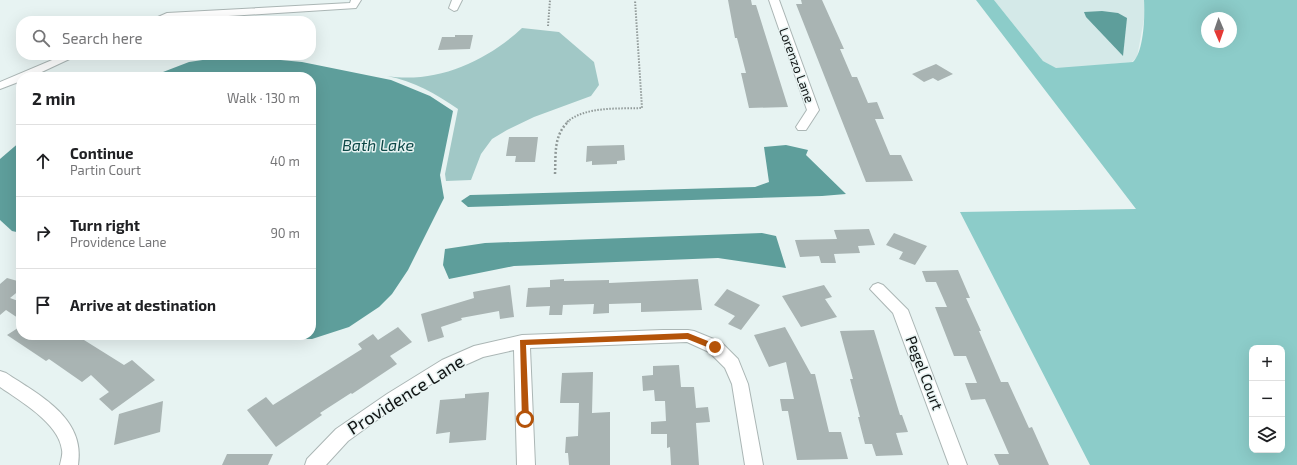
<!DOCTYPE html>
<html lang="en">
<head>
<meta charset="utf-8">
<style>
	:root { --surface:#fff; --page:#f6f6f6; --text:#202124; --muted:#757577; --line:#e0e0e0 }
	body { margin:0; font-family:"Exo 2",sans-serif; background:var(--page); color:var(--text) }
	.controls { position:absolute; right:12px; bottom:12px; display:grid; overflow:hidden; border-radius:8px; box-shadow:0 4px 16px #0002 }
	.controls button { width:36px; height:36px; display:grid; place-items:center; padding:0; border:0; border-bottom:1px solid var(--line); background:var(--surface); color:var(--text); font:20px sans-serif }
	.compass { position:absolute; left:1201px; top:12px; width:36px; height:36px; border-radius:50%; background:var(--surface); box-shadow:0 4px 16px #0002; rotate:178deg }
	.stop { position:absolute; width:12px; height:12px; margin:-9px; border:3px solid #b45309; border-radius:50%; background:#fff }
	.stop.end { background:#b45309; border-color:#fff; box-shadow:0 1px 4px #0008 }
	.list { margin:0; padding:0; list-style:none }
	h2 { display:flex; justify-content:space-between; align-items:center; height:52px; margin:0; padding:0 16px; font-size:17px }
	h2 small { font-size:13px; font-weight:400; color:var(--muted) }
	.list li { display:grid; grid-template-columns:26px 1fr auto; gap:12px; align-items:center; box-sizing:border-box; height:72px; padding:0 16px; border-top:1px solid var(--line) }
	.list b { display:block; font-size:15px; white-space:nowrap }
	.list p { margin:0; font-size:13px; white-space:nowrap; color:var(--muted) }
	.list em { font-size:13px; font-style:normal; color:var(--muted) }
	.icon { flex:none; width:22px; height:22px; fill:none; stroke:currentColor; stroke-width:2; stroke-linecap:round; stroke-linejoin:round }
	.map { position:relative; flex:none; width:1297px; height:465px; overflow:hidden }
	.search { position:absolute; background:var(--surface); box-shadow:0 4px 16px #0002; left:16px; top:16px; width:300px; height:44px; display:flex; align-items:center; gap:10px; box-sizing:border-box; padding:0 14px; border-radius:16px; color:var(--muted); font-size:15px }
	.panel { position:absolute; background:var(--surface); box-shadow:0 4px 16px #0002; left:16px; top:72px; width:300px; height:268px; border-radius:16px }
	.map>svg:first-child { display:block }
</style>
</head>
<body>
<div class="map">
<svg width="1297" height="465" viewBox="0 0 1297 465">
	<rect width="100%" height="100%" fill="#e7f3f2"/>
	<!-- built -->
	<polygon fill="#d4e9e8" points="994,0 1144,0 1145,14 1137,57 1132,62 1057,69 1043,61"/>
	<!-- green -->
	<path fill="#a1c8c6" d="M522 28 559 32 594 62 599 85 591 96 534 117 507 130 492 139 481 154 471 180 446 181 445 174 458 109C436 94 414 81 387 76 436 84 487 61 522 28Z"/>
	<!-- forest -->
	<path fill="#8cccc9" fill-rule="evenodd" d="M976 0H994L1043 61 1056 68 1133 62C1144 51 1145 16 1144 0H1297V465H1090L960 212 1136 209ZM1207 18H1231V42H1207ZM1252 348H1282V450H1252Z"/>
	<!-- water -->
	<g fill="#5e9e9b">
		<polygon points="1102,11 1118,13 1127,18 1123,56 1086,17 1084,12"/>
		<polygon points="223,57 249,57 302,62 391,80 430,96 453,111 440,175 444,198 408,270 392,294 379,307 349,327 312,339 230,339 216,335 311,335 311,77 150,77 189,62"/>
		<polygon points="21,141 21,233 12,231 0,220 0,159"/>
		<polygon points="786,145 808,150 806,155 846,194 822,196 468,207 461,201 470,195 755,187 769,182 764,147"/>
		<polygon points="762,233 776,236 786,268 718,258 514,266 449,279 443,265 445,249 485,243"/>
	</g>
	<!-- building -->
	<g fill="#a9b4b3">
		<polygon points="728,0 751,0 752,5 756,5 788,107 749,108 741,73 746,73 737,38 735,38"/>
		<polygon points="801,0 822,0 844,49 840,49 852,77 857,77 868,103 877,102 884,119 875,119 890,155 901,155 913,181 866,182 796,4 802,4"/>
		<polygon points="455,35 473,35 470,49 438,50 442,37 455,37"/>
		<polygon points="936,64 953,74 938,81 933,78 924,82 912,74"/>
		<polygon points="509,137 538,137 535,162 515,162 516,156 506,156"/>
		<polygon points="624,145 625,160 617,161 617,164 592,165 592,161 586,162 587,146"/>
		<polygon points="869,229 875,245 858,246 860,253 834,254 836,263 821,263 819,256 800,257 795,240 837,239 834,230"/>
		<polygon points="894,233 927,246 915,265 899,259 903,252 886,245"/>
		<polygon points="958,270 970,298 966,298 981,331 979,331 1001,382 1008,382 1029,428 1032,427 1049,465 999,465 994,454 1009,454 985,399 971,400 965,383 977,383 966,356 954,356 935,307 947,307 936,282 926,282 922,271"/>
		<polygon points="7,278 21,282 21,289 10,298 21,302 21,320 6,310 0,315 0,284"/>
		<polygon points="564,279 564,281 609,280 609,283 698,279 702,310 641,312 641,303 609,304 609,313 593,314 594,304 563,305 562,315 549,315 550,306 526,307 528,288 550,287 550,280"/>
		<polygon points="510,285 514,317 500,319 499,311 461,318 462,320 441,327 444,337 428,342 421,314 474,298 473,292"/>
		<polygon points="824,285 832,297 825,299 837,317 801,327 782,296"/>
		<polygon points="727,289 760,305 741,330 728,324 735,316 714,305"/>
		<polygon points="21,326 21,335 76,335 124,365 132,360 155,380 112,411 99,399 109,392 91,375 82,382 49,359 46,361 7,335"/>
		<polygon points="398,327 412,342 390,356 397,364 352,394 351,393 320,413 322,415 276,447 247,410 266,397 273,405 362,349 358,344 373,334 378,340"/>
		<polygon points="785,327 811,374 815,374 829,432 841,432 848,459 797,460 788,411 782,411 780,399 794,399 786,362 769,367 754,335"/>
		<polygon points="874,330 900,415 902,415 908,432 896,433 903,455 876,456 872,444 865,444 858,417 860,417 850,379 853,379 840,331"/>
		<polygon points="679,365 681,387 694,387 696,408 708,407 710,422 696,423 699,465 671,465 670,447 667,448 667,434 651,434 651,422 666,421 665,401 655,401 654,390 643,391 642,376 653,375 653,366"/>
		<polygon points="593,372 592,413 610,412 610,465 569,465 568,453 565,453 566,437 578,436 579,403 560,403 562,373"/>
		<polygon points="489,392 486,440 449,443 450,432 436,434 440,400 465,398 465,394"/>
		<polygon points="163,401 160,432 114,445 119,414"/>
		<polygon points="227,454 273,454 268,465 222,465"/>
	</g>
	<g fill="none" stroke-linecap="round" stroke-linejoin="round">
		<!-- minor casing -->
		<g stroke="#abb6b5" stroke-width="2">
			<g id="minor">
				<polygon points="351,0 361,0 356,8 149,21 167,13 350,3"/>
				<polygon points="452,0 462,0 457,10 454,11 449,8"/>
				<polygon points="769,0 779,0 819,110 806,130 798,130 796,127 807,110"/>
				<polygon points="64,55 78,55 31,77 21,77 21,81 0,89 0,82"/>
				<polygon points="878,283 883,285 908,310 967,465 949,465 893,313 870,289 873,285"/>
				<polygon points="663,330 688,330 694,331 721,342 738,359 748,384 763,465 745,465 732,384 725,368 709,352 687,342 530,348 535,465 517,465 514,350 483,357 454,370 399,404 348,441 326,465 305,465 307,459 336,429 387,394 442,360 474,346 522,335"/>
				<path d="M0 371 6 373C39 395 86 418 78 465H60C61 460 63 454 62 450 59 423 20 401 0 387Z"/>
			</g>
		</g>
		<!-- path-far1 -->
		<g stroke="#909998" stroke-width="2" stroke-dasharray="1.5 1.5" stroke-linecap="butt">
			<polyline points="548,26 550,0"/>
			<path d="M567 122C586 106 618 109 642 108L635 0"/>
		</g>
		<!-- path -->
		<path stroke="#909998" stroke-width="2.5" stroke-dasharray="2 2" stroke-linecap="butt" d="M555 174C556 155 553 135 569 121"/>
		<!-- minor -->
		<use href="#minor" fill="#fff" fill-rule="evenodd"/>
	</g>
	<!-- route -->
	<polygon fill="#b45309" points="688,333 718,345 718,349 712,349 687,339 526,345 529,419 528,422 522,422 520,340"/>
	<g text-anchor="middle" stroke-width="3" stroke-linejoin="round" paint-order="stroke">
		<!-- far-street labels -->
		<g font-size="13" fill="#101414" stroke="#e7f3f2">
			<text transform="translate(797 65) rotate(70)" y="5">Lorenzo Lane</text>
		</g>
		<!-- street labels -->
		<g font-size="15" fill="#101414" stroke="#e7f3f2">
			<text transform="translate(924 373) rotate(69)" y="5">Pegel Court</text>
		</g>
		<!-- water labels -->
		<g font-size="16" font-style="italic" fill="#0d4847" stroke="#e7f3f2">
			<text x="378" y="151">Bath Lake</text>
		</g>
		<!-- near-street labels -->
		<g font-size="18" fill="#101414" stroke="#e7f3f2">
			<text transform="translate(406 395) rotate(-32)" y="6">Providence Lane</text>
		</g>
	</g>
</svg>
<div class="controls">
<button>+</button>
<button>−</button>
<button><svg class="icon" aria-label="layers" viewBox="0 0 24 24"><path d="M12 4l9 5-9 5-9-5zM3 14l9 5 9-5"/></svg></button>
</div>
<svg class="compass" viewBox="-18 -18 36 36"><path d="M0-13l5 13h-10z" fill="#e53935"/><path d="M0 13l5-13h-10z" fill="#757577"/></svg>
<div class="stop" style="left:525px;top:419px"></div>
<div class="stop end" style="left:715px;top:347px"></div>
<div class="search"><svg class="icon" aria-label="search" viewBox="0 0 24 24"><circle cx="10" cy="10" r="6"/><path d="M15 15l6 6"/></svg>Search here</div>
<section class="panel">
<h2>2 min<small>Walk · 130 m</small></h2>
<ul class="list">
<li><svg class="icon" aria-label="ahead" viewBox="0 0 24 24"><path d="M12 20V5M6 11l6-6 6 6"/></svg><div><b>Continue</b><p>Partin Court</p></div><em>40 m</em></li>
<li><svg class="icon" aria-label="right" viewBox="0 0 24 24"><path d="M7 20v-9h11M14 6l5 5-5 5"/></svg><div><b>Turn right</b><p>Providence Lane</p></div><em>90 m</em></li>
<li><svg class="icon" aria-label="arrive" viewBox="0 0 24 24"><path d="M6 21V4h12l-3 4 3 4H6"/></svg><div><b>Arrive at destination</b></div></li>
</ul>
</section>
</div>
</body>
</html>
